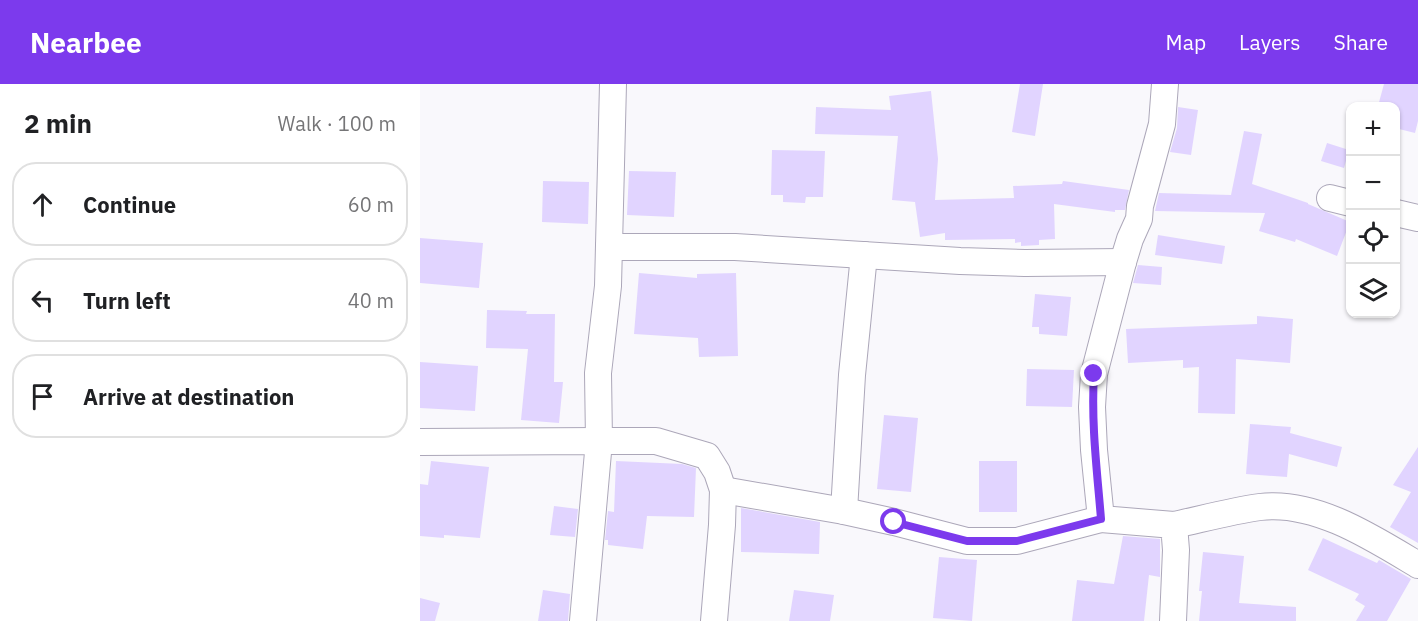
<!DOCTYPE html>
<html lang="en">
<head>
<meta charset="utf-8">
<style>
	:root { --surface:#fff; --page:#f6f6f6; --text:#202124; --muted:#757577; --line:#e0e0e0; --accent:#7c3aed }
	body { margin:0; font-family:"IBM Plex Sans",sans-serif; background:var(--page); color:var(--text) }
	.controls { position:absolute; right:18px; top:18px; display:grid; overflow:hidden; border-radius:12px; box-shadow:0 2px 4px #0004 }
	.controls button { width:54px; height:54px; display:grid; place-items:center; padding:0; border:0; border-bottom:2px solid var(--line); background:var(--surface); color:var(--text); font:30px sans-serif }
	.stop { position:absolute; width:18px; height:18px; margin:-14px; border:4px solid #7c3aed; border-radius:50%; background:#fff }
	.stop.end { background:#7c3aed; border-color:#fff; box-shadow:0 2px 6px #0008 }
	.list { margin:0; padding:0; list-style:none }
	h2 { display:flex; justify-content:space-between; align-items:center; height:78px; margin:0; padding:0 24px; font-size:26px }
	h2 small { font-size:20px; font-weight:400; color:var(--muted) }
	.list li { display:grid; grid-template-columns:39px 1fr auto; gap:18px; align-items:center; box-sizing:border-box; height:84px; margin:0 12px 12px; padding:0 12px; border:2px solid var(--line); border-radius:24px }
	.list b { display:block; font-size:22px; white-space:nowrap }
	.list em { font-size:20px; font-style:normal; color:var(--muted) }
	.icon { flex:none; width:33px; height:33px; fill:none; stroke:currentColor; stroke-width:2; stroke-linecap:round; stroke-linejoin:round }
	.map { position:relative; flex:none; width:998px; height:537px; overflow:hidden }
	header { display:flex; align-items:center; gap:36px; box-sizing:border-box; height:84px; padding:0 30px; background:var(--accent); color:#fff }
	header strong { font-size:28px }
	nav { display:flex; gap:33px; margin-inline-start:auto; font-size:21px }
	main { display:flex }
	aside { flex:1; background:var(--surface) }
	.map>svg:first-child { display:block }
</style>
</head>
<body>
<header>
<strong>Nearbee</strong>
<nav><a>Map</a><a>Layers</a><a>Share</a></nav>
</header>
<main>
<aside>
<h2>2 min<small>Walk · 100 m</small></h2>
<ul class="list">
<li><svg class="icon" aria-label="ahead" viewBox="0 0 24 24"><path d="M12 20V5M6 11l6-6 6 6"/></svg><div><b>Continue</b></div><em>60 m</em></li>
<li><svg class="icon" aria-label="left" viewBox="0 0 24 24"><path d="M17 20v-9H6M10 6l-5 5 5 5"/></svg><div><b>Turn left</b></div><em>40 m</em></li>
<li><svg class="icon" aria-label="arrive" viewBox="0 0 24 24"><path d="M6 21V4h12l-3 4 3 4H6"/></svg><div><b>Arrive at destination</b></div></li>
</ul>
</aside>
<div class="map">
<svg width="998" height="537" viewBox="0 0 998 537">
	<rect width="100%" height="100%" fill="#f9f8fc"/>
	<!-- building -->
	<g fill="#e1d4ff">
		<polygon points="600,0 623,0 615,52 592,48"/>
		<polygon points="964,0 998,0 998,37 995,49 975,44 975,22 958,22"/>
		<polygon points="511,7 518,75 515,116 594,114 593,102 642,100 643,97 709,106 705,126 695,126 695,128 634,120 635,155 619,156 619,161 601,162 601,158 595,159 595,155 525,156 525,149 500,153 495,118 472,116 478,52 395,50 396,23 471,26 469,12"/>
		<polygon points="758,23 778,26 771,71 750,68 757,44"/>
		<polygon points="824,47 842,50 832,100 888,119 888,120 930,138 917,172 876,155 875,158 839,147 845,129 735,127 739,109 811,111"/>
		<polygon points="907,59 929,66 924,84 901,77"/>
		<polygon points="352,66 405,67 403,113 386,113 385,119 363,118 363,111 351,111"/>
		<polygon points="209,87 256,88 254,133 207,131"/>
		<polygon points="123,97 169,98 168,140 122,138"/>
		<polygon points="738,151 805,162 802,180 735,171"/>
		<polygon points="0,154 63,159 59,204 0,199"/>
		<polygon points="718,181 742,183 741,201 713,199"/>
		<polygon points="219,189 277,194 277,190 316,189 318,272 279,273 278,254 214,250"/>
		<polygon points="615,210 651,213 647,252 619,250 619,243 612,243"/>
		<polygon points="67,226 107,227 106,230 135,230 134,298 143,298 139,339 101,336 108,265 66,264"/>
		<polygon points="837,232 873,235 870,279 816,275 815,330 778,329 779,283 763,284 763,276 708,279 706,245 837,240"/>
		<polygon points="0,278 58,282 55,327 0,324"/>
		<polygon points="607,285 654,286 652,323 606,322"/>
		<polygon points="464,331 498,334 491,408 457,405"/>
		<polygon points="830,340 871,343 870,349 922,363 917,383 869,370 867,393 826,390"/>
		<polygon points="998,363 998,459 970,443 991,408 973,401"/>
		<polygon points="11,377 69,383 60,454 24,451 24,454 0,452 0,400 8,401"/>
		<polygon points="196,377 262,380 276,384 274,433 227,432 223,465 188,461 188,456 185,456 188,427 194,428"/>
		<rect x="559" y="377" width="38" height="51"/>
		<polygon points="134,422 158,425 155,453 130,451"/>
		<polygon points="321,424 400,438 399,470 321,468"/>
		<polygon points="703,452 740,455 740,493 729,491 724,537 652,537 657,496 694,500"/>
		<polygon points="903,454 957,479 959,476 991,495 967,537 936,537 945,522 935,516 939,510 888,486"/>
		<polygon points="783,468 824,472 819,519 876,523 876,537 779,537 782,507 779,507"/>
		<polygon points="519,473 557,476 552,537 513,534"/>
		<polygon points="123,506 150,510 148,537 118,537"/>
		<polygon points="374,506 414,511 410,537 369,537"/>
		<polygon points="0,514 20,519 15,537 0,537"/>
	</g>
	<g fill="none" stroke-linecap="round" stroke-linejoin="round">
		<!-- street casing -->
		<g stroke="#aca7b9" stroke-width="28">
			<g id="street">
				<polyline points="193,0 188,202 178,289 179,357 236,357 287,372 297,388 303,406 302,441 294,537"/>
				<polyline points="745,0 742,40 720,122 719,135 710,155 703,178 674,290 672,323 674,366 681,435 754,441 756,466 753,537"/>
				<polyline points="910,114 930,119"/>
				<polyline points="976,129 998,134"/>
				<polyline points="189,163 315,163 540,177 605,179 703,178"/>
				<polyline points="0,358 179,357 163,537"/>
				<polyline points="303,406 424,427 474,438 547,457 597,457 681,435"/>
				<polyline points="424,427 432,291 444,171"/>
				<path d="M754 441C782 435 811 427 840 423 895 416 953 454 998 481"/>
			</g>
		</g>
		<!-- street -->
		<use href="#street" stroke="#fff" stroke-width="26"/>
	</g>
	<g fill="none" stroke-linecap="round" stroke-linejoin="round">
		<!-- route -->
		<path stroke="#7c3aed" stroke-width="8" d="M474 438 547 457H597L681 435C677 386 671 339 674 290"/>
	</g>
</svg>
<div class="controls">
<button>+</button>
<button>−</button>
<button><svg class="icon" aria-label="locate" viewBox="0 0 24 24"><circle cx="12" cy="12" r="6"/><path d="M12 2v4M12 18v4M2 12h4M18 12h4"/></svg></button>
<button><svg class="icon" aria-label="layers" viewBox="0 0 24 24"><path d="M12 4l9 5-9 5-9-5zM3 14l9 5 9-5"/></svg></button>
</div>
<div class="stop" style="left:474px;top:438px"></div>
<div class="stop end" style="left:674px;top:290px"></div>
</div>
</main>
</body>
</html>
